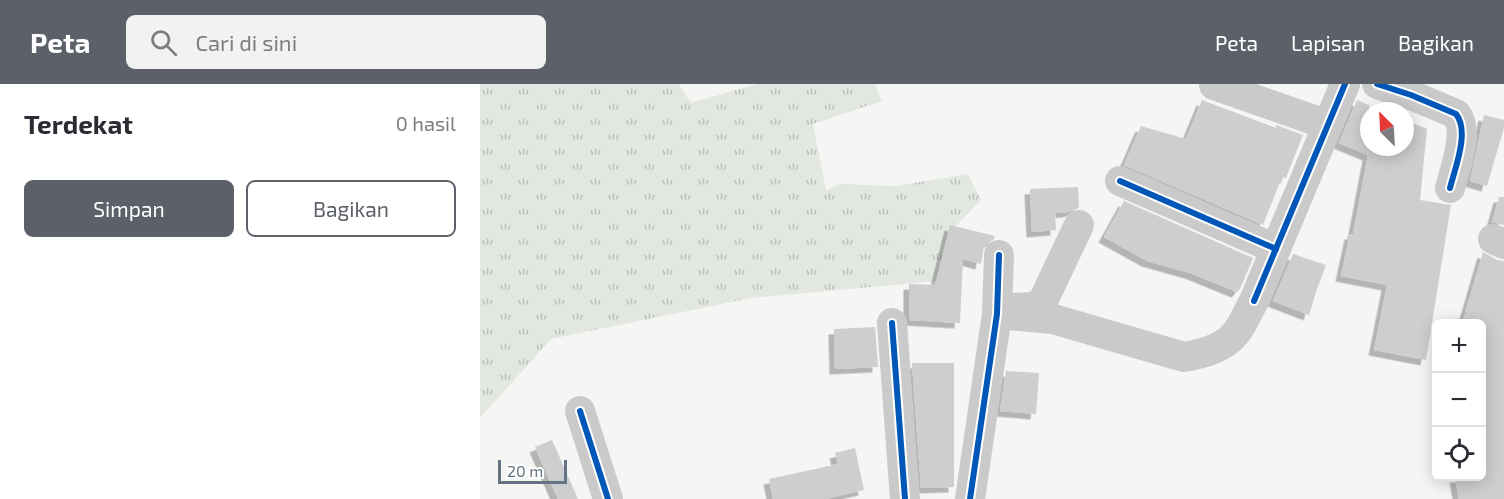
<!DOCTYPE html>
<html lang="id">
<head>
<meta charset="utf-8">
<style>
	:root { --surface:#fff; --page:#f2f2f3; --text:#2b2b33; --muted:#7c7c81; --line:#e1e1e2; --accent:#5c6069 }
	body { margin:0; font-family:"Exo 2",sans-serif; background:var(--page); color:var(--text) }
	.controls { position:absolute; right:18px; bottom:18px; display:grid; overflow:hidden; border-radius:9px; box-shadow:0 3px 15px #0003 }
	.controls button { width:54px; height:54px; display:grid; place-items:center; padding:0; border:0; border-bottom:2px solid var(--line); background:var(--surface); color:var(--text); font:30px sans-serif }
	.compass { position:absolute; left:880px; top:18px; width:54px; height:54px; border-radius:50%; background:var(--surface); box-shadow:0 3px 15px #0003; rotate:336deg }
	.scale { position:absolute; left:18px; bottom:15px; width:69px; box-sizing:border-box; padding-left:6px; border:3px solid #657484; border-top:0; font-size:16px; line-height:21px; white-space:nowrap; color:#657484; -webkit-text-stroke:4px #fff; paint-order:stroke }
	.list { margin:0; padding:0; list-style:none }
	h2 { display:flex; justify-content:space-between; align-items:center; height:78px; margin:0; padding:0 24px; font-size:26px }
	h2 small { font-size:20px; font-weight:400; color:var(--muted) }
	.actions { display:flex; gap:12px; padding:18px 24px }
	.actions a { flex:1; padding:14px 0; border:2px solid var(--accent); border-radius:9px; text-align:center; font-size:21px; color:var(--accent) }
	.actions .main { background:var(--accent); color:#fff }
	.icon { flex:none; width:33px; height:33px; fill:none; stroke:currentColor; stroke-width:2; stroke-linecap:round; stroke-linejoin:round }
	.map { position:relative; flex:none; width:1024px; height:415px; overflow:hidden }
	header { display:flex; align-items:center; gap:36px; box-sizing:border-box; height:84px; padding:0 30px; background:var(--accent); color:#fff }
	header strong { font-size:28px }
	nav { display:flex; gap:33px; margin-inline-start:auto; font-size:21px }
	.search { width:420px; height:54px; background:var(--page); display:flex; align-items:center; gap:15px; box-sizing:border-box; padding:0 21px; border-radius:9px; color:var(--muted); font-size:22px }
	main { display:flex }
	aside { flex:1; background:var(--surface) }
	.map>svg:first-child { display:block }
</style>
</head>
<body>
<header>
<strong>Peta</strong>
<div class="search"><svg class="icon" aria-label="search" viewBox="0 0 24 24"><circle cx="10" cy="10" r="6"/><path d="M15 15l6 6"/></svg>Cari di sini</div>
<nav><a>Peta</a><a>Lapisan</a><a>Bagikan</a></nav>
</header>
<main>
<aside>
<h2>Terdekat<small>0 hasil</small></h2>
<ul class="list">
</ul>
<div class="actions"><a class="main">Simpan</a><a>Bagikan</a></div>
</aside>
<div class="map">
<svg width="1024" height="415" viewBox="0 0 1024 415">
	<defs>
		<pattern id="grass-tufts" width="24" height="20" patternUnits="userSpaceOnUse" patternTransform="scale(1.5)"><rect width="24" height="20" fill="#e3e7e1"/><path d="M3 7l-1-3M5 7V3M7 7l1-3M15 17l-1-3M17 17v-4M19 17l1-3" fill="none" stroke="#bcc0bc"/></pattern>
		<filter id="shadow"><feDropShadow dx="-5.5" dy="5.5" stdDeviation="0" flood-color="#0004"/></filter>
	</defs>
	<rect width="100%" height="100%" fill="#f5f5f3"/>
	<!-- grass -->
	<polygon fill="url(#grass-tufts)" points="0,0 199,0 211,19 277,0 395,0 402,17 333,40 346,106 360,100 415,102 488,90 501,116 472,146 467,196 271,214 71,255 0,334"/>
	<!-- building -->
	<g fill="#cdcece" filter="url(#shadow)">
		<polygon points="722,16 796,44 796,41 823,51 806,94 802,93 783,141 644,81 661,42 706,55"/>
		<polygon points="877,16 889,21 889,65 889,63 925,63 925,36 947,45 940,116 971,121 946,276 894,266 907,201 861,192 870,150 873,150 888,71 859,59"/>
		<polygon points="1004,31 1024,36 1024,44 1007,102 990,97"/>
		<polygon points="598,103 599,124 588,128 575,129 576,146 552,148 550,105"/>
		<polygon points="1019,113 1024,113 1024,141 1012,138"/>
		<polygon points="644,117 773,174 760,205 757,208 710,189 667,177 624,153"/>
		<polygon points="470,141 515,152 514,155 504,162 501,180 483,175 480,239 429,236 429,200 455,201"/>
		<polygon points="1003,168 1017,176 1024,177 1024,415 979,415 975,393 1002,393 1002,240 982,240"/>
		<polygon points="813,170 846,181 837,205 829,231 793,217"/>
		<polygon points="395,243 398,283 355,285 354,245"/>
		<polygon points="432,279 474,279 474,403 441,404"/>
		<polygon points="526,287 559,289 556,330 520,327"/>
		<polygon points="72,356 98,415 78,415 55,363"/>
		<polygon points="375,364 384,406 345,415 293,415 289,395 358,380 355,369"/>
	</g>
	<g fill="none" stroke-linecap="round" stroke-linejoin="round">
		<!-- minor -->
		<g stroke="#cacacb" stroke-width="30">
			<path d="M897 0 931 11 976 30C990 47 975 84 970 104"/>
			<polyline points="734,1 848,41"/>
			<polyline points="640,97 796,165"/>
			<polyline points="1013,155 1024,160"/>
			<polyline points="531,224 552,223 562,219 599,141"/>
			<path d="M517 230 573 235 704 273C721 270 743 265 755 250 763 241 768 227 774 217L865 0"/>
			<polyline points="412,239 425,415"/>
			<polyline points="100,327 128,415"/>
			<polyline points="490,415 517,230 519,171"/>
		</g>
		<!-- cycleway casing -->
		<g stroke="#fff" stroke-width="10">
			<g id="cycleway">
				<path d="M897 0 931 11 976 30C990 47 975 84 970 104"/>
				<polyline points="640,97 796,165"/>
				<polyline points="774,217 865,0"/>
				<polyline points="412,239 425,415"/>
				<polyline points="100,327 128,415"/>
				<polyline points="490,415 517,230 519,171"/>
			</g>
		</g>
		<!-- cycleway -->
		<use href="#cycleway" stroke="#0057b8" stroke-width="6"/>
	</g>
</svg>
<div class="controls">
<button>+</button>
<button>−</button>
<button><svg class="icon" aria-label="locate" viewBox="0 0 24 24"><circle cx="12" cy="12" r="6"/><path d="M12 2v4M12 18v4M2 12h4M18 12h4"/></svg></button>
</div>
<svg class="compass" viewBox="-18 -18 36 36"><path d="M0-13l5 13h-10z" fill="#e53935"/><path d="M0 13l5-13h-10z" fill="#7c7c81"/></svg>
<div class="scale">20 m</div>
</div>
</main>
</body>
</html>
